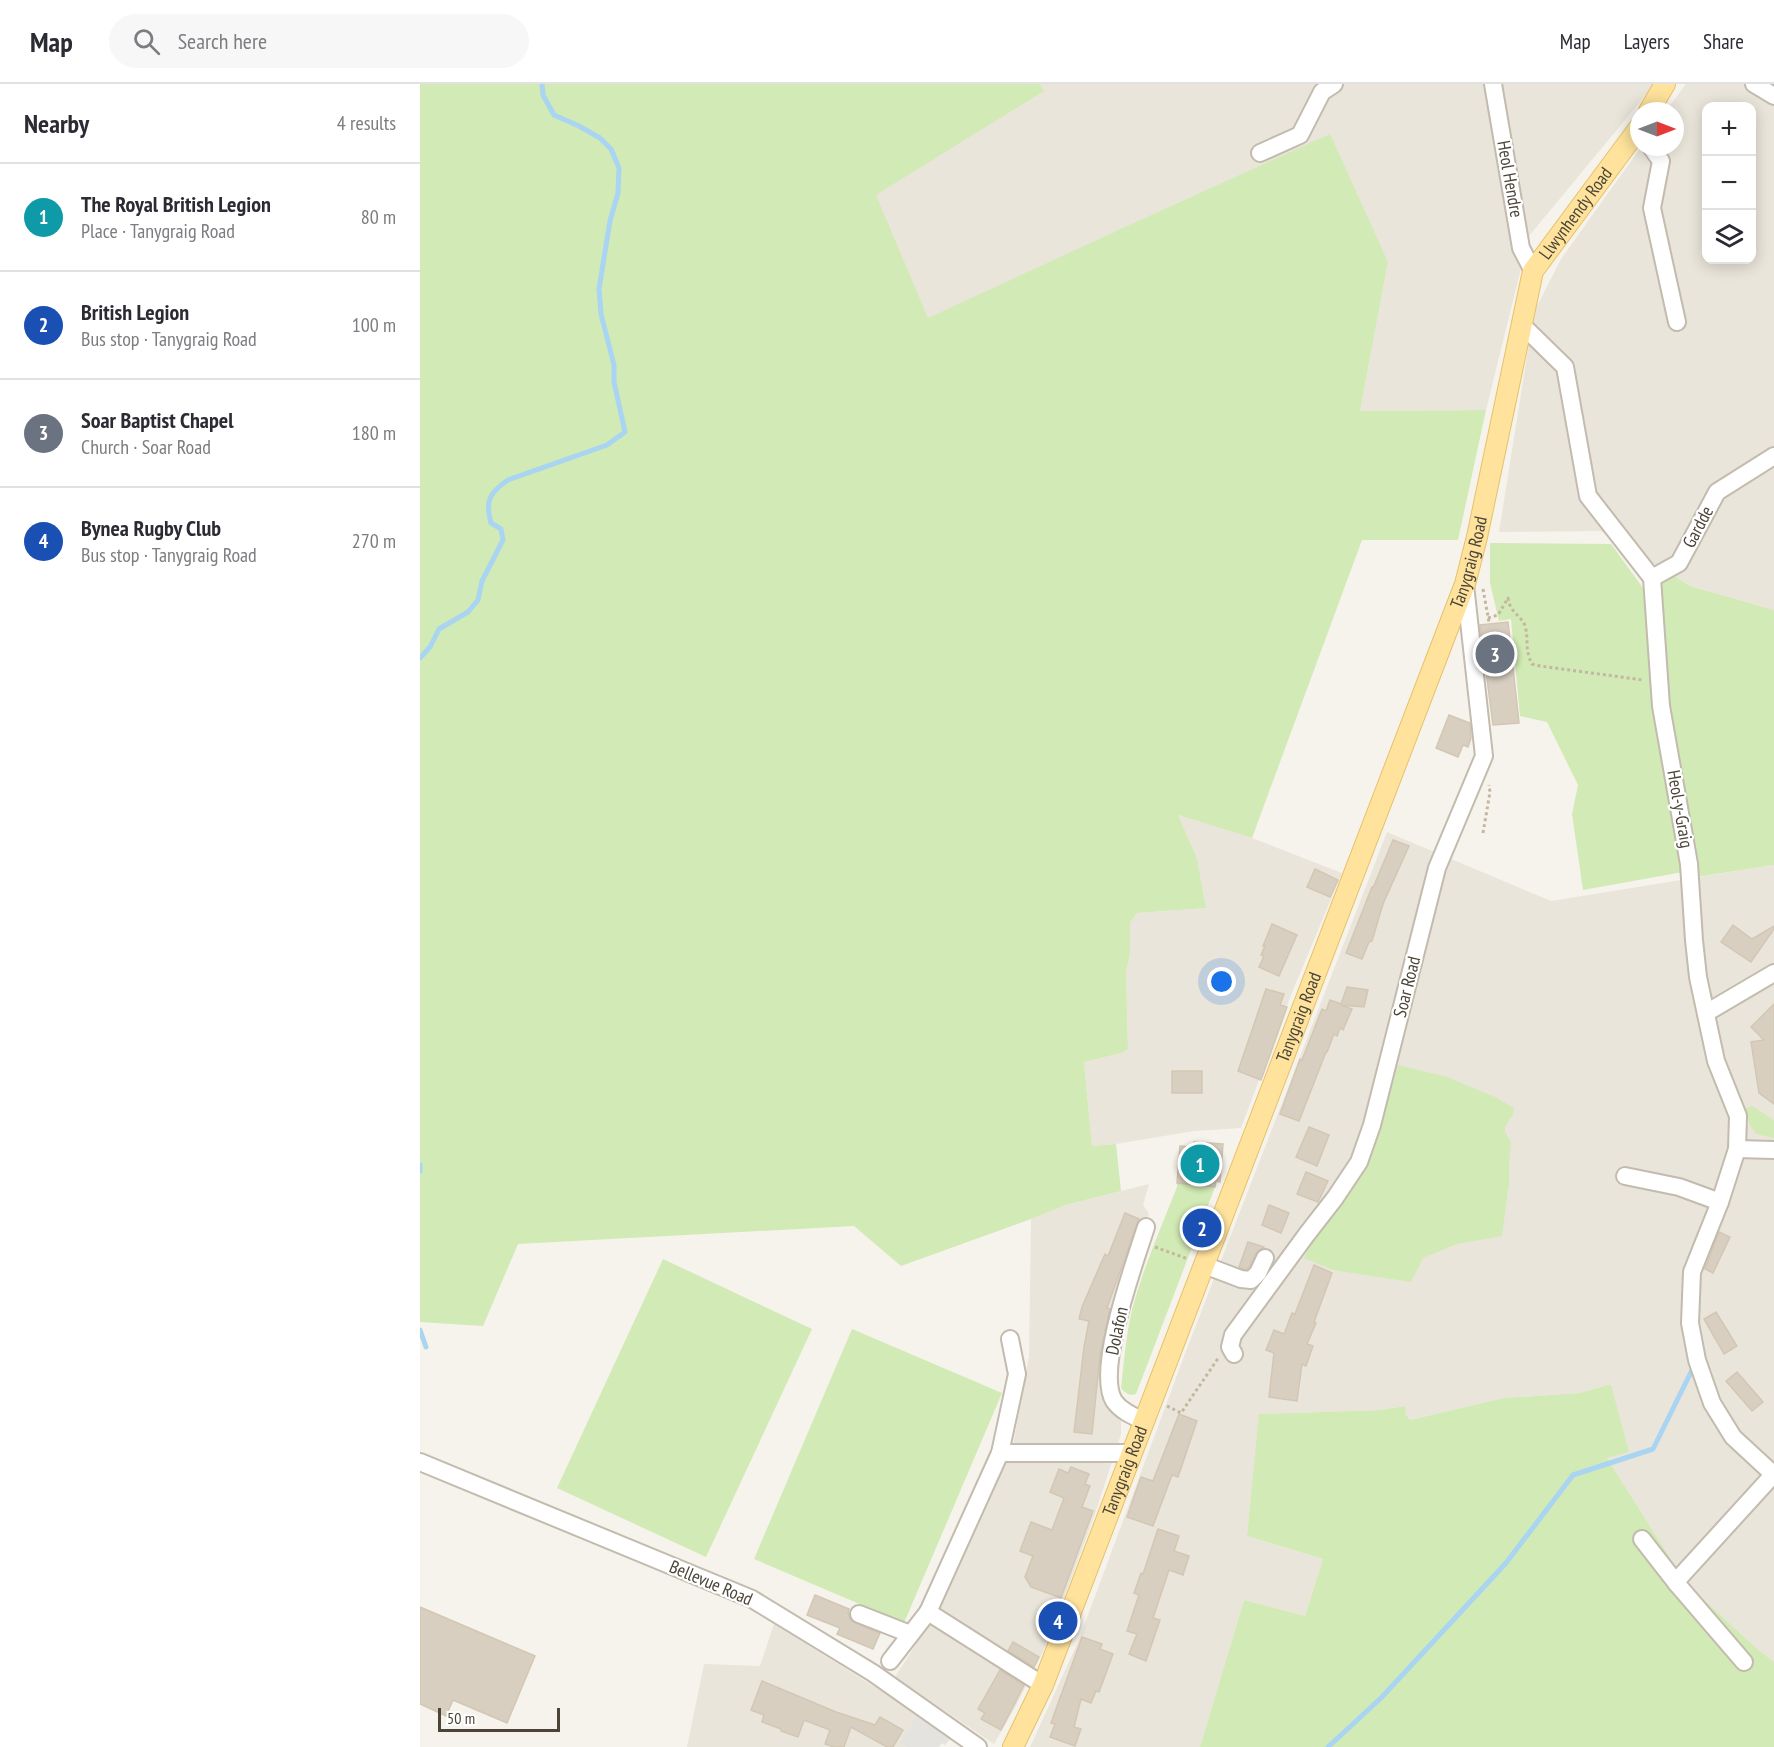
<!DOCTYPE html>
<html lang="en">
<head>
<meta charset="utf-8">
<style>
	:root { --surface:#fff; --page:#f7f7f7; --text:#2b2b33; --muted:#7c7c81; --line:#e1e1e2; --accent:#b45309 }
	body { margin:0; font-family:"PT Sans Narrow",sans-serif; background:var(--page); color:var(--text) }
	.controls { position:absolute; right:18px; top:18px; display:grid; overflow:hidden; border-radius:12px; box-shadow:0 3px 15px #0003 }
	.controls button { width:54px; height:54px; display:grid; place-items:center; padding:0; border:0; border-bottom:2px solid var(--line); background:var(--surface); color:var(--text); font:30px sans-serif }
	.compass { position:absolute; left:1210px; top:18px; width:54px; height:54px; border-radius:50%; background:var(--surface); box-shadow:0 3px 15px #0003; rotate:90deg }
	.scale { position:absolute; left:18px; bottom:15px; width:122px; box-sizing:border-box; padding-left:6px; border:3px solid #4b4439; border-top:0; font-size:16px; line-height:21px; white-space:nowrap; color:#4b4439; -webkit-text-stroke:4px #fff; paint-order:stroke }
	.you { position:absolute; left:802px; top:898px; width:21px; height:21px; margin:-15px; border:4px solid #fff; border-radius:50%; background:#1a73e8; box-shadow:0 0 0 9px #1a73e833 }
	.badge { display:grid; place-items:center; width:39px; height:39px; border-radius:50%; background:var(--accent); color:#fff; font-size:20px; font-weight:700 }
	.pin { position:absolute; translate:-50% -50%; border:3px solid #fff; box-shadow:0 2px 6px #0006 }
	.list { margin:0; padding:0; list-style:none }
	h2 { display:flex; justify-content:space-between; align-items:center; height:78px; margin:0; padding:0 24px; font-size:26px }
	h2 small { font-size:20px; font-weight:400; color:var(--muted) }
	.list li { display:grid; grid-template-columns:39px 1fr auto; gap:18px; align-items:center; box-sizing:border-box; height:108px; padding:0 24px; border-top:2px solid var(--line) }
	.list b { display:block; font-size:22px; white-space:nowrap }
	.list p { margin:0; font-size:20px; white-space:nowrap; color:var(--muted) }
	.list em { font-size:20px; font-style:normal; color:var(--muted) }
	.icon { flex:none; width:33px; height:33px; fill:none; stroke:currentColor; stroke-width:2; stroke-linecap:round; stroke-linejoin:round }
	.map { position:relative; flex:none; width:1354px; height:1663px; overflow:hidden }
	header { display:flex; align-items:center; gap:36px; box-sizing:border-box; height:84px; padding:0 30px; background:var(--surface); border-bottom:2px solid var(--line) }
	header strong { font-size:28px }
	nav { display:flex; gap:33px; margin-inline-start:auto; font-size:21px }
	.search { width:420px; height:54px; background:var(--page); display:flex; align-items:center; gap:15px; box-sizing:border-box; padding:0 21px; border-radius:33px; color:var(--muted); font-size:22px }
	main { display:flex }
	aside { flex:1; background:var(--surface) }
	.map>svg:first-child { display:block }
</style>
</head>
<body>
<header>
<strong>Map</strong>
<div class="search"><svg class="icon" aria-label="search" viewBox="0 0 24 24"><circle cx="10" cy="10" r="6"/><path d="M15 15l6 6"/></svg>Search here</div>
<nav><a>Map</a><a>Layers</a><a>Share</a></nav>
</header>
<main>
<aside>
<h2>Nearby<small>4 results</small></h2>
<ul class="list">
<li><span class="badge" style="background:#0f9aa8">1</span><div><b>The Royal British Legion</b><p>Place · Tanygraig Road</p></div><em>80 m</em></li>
<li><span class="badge" style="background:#1a4fb4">2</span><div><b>British Legion</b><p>Bus stop · Tanygraig Road</p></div><em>100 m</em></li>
<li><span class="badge" style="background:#6b7280">3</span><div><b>Soar Baptist Chapel</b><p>Church · Soar Road</p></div><em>180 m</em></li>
<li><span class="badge" style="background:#1a4fb4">4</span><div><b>Bynea Rugby Club</b><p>Bus stop · Tanygraig Road</p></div><em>270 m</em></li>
</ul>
</aside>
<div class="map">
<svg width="1354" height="1663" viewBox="0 0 1354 1663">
	<rect width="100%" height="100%" fill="#f6f3ec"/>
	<!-- residential -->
	<g fill="#eae5da" fill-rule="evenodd">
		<polygon points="620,0 1233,0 1229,7 1109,152 1066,326 940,327 968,178 694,148 508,235 455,111 623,7"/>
		<path d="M1266 0H1354V526L1270 502 1181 447 1079 448 1114 228 1141 175 1221 63H1255V27H1246ZM1286 22H1332V176H1286Z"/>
		<polygon points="758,731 832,754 922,789 873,906 821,1044 774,1047 696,1060 672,1062 664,978 702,969 708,965 706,889 710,869 710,839 717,829 786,824 777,774"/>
		<polygon points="967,748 1131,817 1354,781 1354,1578 1335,1563 1266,1499 1187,1374 1208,1367 1191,1300 1160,1309 1084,1314 990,1336 986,1331 984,1322 960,1326 840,1330 827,1452 903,1475 885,1532 824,1516 780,1663 610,1663 658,1558 766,1267"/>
		<polygon points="729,1100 723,1121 729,1130 706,1193 692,1321 701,1337 701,1350 675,1430 629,1555 596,1622 574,1660 475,1593 498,1557 593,1361 609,1273 611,1135 646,1121"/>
		<polygon points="354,1540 466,1610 497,1631 480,1661 487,1663 267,1663 284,1580 340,1582"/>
	</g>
	<!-- green -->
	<g fill="#d2eab5">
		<polygon points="0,0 620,0 624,7 456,111 508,234 694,148 910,50 968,178 940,327 1066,326 1038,456 942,456 832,754 758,731 777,774 786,824 717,829 710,839 710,869 706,889 708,965 702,969 664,978 672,1062 696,1060 701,1107 646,1121 611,1135 481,1182 434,1142 98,1160 63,1242 0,1238"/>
		<polygon points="1070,459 1191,460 1223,504 1235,627 1263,788 1163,806 1152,730 1158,701 1127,638 1100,632 1091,535 1079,537 1070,499"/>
		<polygon points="1249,489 1270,502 1354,526 1354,781 1277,793 1249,620 1239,497"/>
		<polygon points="978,981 1027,993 1075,1013 1094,1024 1093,1030 1085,1043 1085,1048 1091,1058 1089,1078 1089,1099 1082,1152 1037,1160 1003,1174 991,1198 913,1186 884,1174 896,1149 959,1034"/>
		<polygon points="1332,1022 1354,1036 1354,1054 1336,1050 1330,1041 1324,1025"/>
		<path d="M757 1099 795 1103 716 1310C709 1312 706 1310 701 1304 704 1278 706 1251 712 1226 723 1184 741 1144 757 1103Z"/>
		<polygon points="243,1175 392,1245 286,1473 137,1404"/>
		<polygon points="432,1245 582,1309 484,1539 334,1475"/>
		<polygon points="1191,1300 1209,1368 1187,1374 1266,1499 1335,1563 1354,1578 1354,1663 780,1663 824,1516 885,1532 903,1475 827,1452 839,1330 960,1326 985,1322 986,1331 990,1336 1084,1314 1160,1309"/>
	</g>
	<!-- parking -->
	<polygon fill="#e5e3e0" points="497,1631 531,1654 525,1661 522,1659 519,1663 487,1663 479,1661"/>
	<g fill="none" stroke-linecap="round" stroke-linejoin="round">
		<!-- stream -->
		<g stroke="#a9d4f2" stroke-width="5">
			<path d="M0 574 10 563 19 545 48 528 58 516 62 497 83 456 81 445 71 439C65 417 69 409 88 396L187 361 205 348 194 298V281L181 230 179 205 190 137 198 109 199 84 191 65 180 54 159 42 134 31 123 11 122 0"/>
			<polyline points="0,1081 0,1087"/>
			<polyline points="0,1246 6,1263"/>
			<polyline points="908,1663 961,1614 1086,1479 1153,1391 1233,1365 1275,1280"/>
		</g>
	</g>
	<!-- building -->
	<g fill="#d8cfc1" stroke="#d3c7b4" stroke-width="1.5">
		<polygon points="1088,538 1099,639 1073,641 1060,541"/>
		<polygon points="1029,631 1050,639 1051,654 1048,663 1043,661 1038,673 1016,664"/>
		<polygon points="973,756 989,762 963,820 952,857 949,858 942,875 926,869 952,803 953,804"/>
		<polygon points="895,785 918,796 910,813 887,803"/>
		<polygon points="852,840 877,851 859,892 839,883 844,872 841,871 845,862 843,862"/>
		<polygon points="1313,841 1332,855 1354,842 1354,845 1331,878 1301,858"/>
		<polygon points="927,903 948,906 944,923 921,921 932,925 923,946 920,944 917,952 914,950 907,968 906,968 879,1037 860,1030 880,975 882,976 902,925 906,927 910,916 921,920"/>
		<polygon points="846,905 864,910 860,921 867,923 841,996 818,987"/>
		<polygon points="1354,920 1354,1020 1339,1009 1331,958 1344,956 1331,943"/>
		<rect x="752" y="987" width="30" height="22"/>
		<polygon points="889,1043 909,1051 897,1082 876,1073"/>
		<polygon points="774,1058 803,1060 800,1098 796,1097 795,1103 757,1099 760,1062 773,1063"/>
		<polygon points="886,1088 908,1097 898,1118 877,1110"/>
		<polygon points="849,1121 869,1129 861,1149 842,1141"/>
		<polygon points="705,1129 719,1135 687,1224 690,1225 680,1271 672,1350 654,1348 664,1263 669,1237 659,1235 662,1223 685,1170 688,1172"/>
		<polygon points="1299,1148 1310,1153 1293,1189 1285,1185"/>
		<polygon points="828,1158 844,1163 836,1169 829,1183 827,1185 823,1185 819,1183"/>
		<polygon points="894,1181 912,1189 894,1238 896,1239 887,1260 893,1262 886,1282 882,1280 877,1317 849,1313 854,1269 846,1266 854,1246 864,1250 872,1229 875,1230"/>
		<polygon points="1296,1228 1317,1262 1304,1270 1284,1235"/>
		<polygon points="1317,1288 1343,1318 1332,1327 1306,1297"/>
		<polygon points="759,1330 777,1337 758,1393 752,1391 733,1442 707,1433 721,1393 733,1397"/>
		<polygon points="651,1383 669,1390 665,1400 670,1402 662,1423 673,1427 641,1514 611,1503 605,1493 613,1472 600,1467 611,1438 632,1446 644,1414 630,1408 639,1385 648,1389"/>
		<polygon points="738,1445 759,1452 754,1467 769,1472 763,1491 749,1486 733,1534 740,1536 726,1577 709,1570 717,1550 707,1547 719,1511 714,1509 721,1489 723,1490"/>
		<polygon points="395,1511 429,1525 428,1529 431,1537 460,1549 453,1565 417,1550 420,1544 387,1531"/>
		<polygon points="0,1523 115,1572 87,1639 33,1616 26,1632 0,1620"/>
		<polygon points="662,1553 682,1560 680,1565 693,1570 679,1608 676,1607 671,1619 661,1615 654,1643 661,1645 655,1662 630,1653 635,1640 631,1639"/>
		<polygon points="593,1558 619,1573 614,1583 588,1567"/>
		<polygon points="580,1586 604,1601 581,1646 561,1635 565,1629 558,1625"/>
		<polygon points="342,1597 416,1628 455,1641 460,1633 483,1646 473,1663 467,1663 431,1643 424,1663 414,1663 405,1660 410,1646 384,1636 378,1653 361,1647 361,1645 342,1638 344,1631 331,1626"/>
	</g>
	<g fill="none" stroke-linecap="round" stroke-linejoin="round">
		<!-- minor casing -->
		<g stroke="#c2bbae" stroke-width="20">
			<g id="minor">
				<polyline points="1073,0 1101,164 1113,187"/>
				<polyline points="1334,0 1354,12"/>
				<polyline points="1231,63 1241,77 1232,124 1257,238"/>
				<polyline points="840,69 880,51 902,8 914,0"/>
				<polyline points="1101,240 1145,283 1168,412 1232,494 1241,622 1269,780 1274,856 1278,893 1296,977 1318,1032 1317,1065 1300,1118 1272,1188 1270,1239 1277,1276 1292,1319 1313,1353 1354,1391"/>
				<polyline points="1232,494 1259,479 1297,408 1354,372"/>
				<polyline points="1286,929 1354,889"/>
				<polyline points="1317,1065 1354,1066"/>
				<polyline points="1205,1092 1259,1103 1300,1118"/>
				<polyline points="784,1181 821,1195 831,1196 838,1189 845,1174"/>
				<polyline points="590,1255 597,1290 580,1369 508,1528 623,1601"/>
				<polyline points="814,1270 810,1263 813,1251 887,1150 915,1114 939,1078 952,1041 1017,784 1064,672 1045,501"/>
				<path d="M724 1337C713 1332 701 1327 694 1317 675 1286 715 1178 726 1143"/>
				<polyline points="580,1369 712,1369"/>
				<polyline points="0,1378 332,1515 453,1589 558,1663"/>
				<polyline points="1222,1455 1257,1500"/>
				<polyline points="439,1530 490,1550"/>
				<polyline points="470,1577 508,1528"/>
				<polyline points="1324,1578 1257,1500 1260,1493 1353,1391"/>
			</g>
		</g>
		<!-- major casing -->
		<g stroke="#e6c16a" stroke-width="22">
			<g id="major">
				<polyline points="1229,27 1245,0"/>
				<path id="s1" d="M593 1663 623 1601 1045 500 1057 453 1113 187 1219 44"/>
			</g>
		</g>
		<!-- path -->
		<g stroke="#c4b79f" stroke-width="3" stroke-dasharray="3 3" stroke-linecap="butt">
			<polyline points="1063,505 1069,538"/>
			<path d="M1068 534 1078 531 1088 514C1090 529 1102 532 1105 542 1109 555 1104 564 1112 580L1120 582 1223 596"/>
			<polyline points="1063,749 1070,708 1069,701"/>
			<polyline points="735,1163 768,1175"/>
			<polyline points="747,1322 761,1329 799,1273"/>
		</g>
		<!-- minor -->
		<use href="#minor" stroke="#fff" stroke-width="16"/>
		<!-- major -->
		<use href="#major" stroke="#ffe39c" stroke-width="20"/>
	</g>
	<g text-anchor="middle" stroke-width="4.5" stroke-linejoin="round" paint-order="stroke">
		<!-- street labels -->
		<g font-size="18" fill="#4b4439" stroke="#fff">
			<text transform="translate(1090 95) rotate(80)" y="6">Heol Hendre</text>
			<text dy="6" stroke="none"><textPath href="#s1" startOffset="1640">Llwynhendy Road</textPath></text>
			<text transform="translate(1278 443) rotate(-62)" y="6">Gardde</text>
			<text dy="6" stroke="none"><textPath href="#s1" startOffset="1270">Tanygraig Road</textPath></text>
			<text transform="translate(1260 725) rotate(80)" y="6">Heol-y-Graig</text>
			<text transform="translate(987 903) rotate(-76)" y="6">Soar Road</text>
			<text dy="6" stroke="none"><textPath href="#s1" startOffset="784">Tanygraig Road</textPath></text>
			<text transform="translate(697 1247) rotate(-78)" y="6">Dolafon</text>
			<text dy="6" stroke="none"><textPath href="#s1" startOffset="298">Tanygraig Road</textPath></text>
			<text transform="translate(291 1499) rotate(23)" y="6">Bellevue Road</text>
		</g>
	</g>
</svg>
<div class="controls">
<button>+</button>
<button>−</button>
<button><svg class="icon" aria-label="layers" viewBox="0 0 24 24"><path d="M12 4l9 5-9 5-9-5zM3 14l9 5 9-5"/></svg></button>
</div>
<svg class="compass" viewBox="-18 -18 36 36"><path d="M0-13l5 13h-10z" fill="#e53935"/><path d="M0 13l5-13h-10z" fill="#7c7c81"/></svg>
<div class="scale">50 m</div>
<div class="you"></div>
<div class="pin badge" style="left:780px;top:1080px;background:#0f9aa8">1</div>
<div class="pin badge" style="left:782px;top:1144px;background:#1a4fb4">2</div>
<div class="pin badge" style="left:1075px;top:570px;background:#6b7280">3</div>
<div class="pin badge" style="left:638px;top:1537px;background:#1a4fb4">4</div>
</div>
</main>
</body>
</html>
